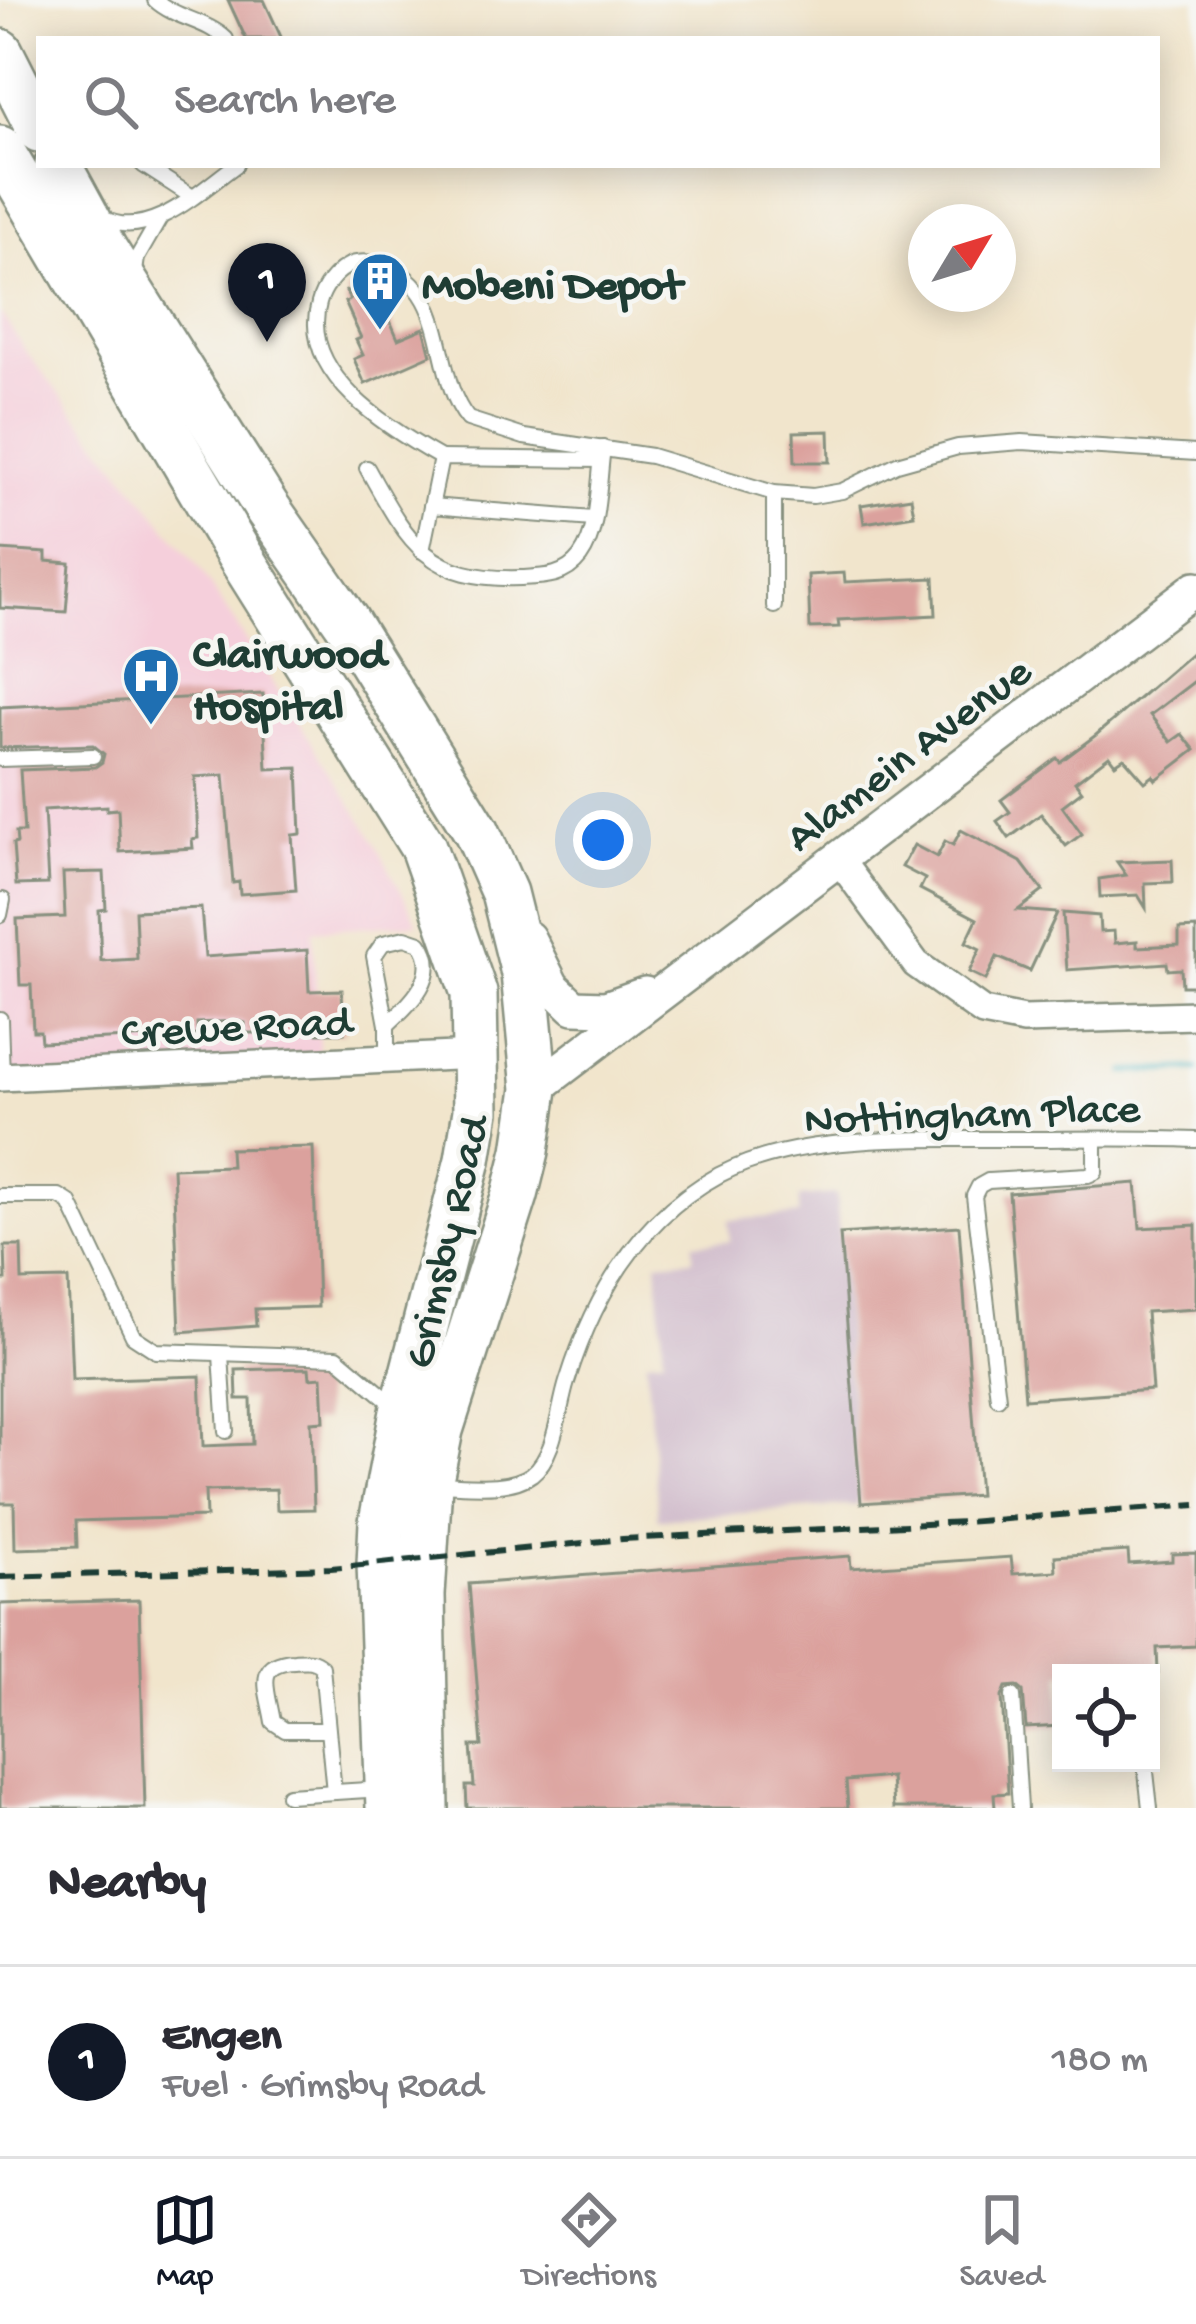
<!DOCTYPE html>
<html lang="en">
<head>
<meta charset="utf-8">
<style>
	:root { --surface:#fff; --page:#f2f2f3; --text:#2b2b33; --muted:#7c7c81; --line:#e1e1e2; --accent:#111827 }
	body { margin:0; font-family:"Gochi Hand",sans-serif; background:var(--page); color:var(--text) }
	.controls { position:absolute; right:36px; bottom:36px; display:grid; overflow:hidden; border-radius:0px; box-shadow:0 6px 30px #0003 }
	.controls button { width:108px; height:108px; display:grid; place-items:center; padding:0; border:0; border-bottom:3px solid var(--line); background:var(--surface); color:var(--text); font:60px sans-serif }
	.compass { position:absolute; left:908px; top:204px; width:108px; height:108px; border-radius:50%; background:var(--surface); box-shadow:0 6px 30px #0003; rotate:52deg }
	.you { position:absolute; left:603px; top:840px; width:42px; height:42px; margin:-30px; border:9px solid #fff; border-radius:50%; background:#1a73e8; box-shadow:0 0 0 18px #1a73e833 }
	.badge { display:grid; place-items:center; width:78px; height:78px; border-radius:50%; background:var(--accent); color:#fff; font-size:39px; font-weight:700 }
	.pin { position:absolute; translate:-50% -99px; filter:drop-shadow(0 3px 6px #0008) }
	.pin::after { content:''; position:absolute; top:63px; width:42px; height:36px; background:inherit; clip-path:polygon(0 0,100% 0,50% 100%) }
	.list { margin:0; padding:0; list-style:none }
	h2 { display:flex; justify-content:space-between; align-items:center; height:156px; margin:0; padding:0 48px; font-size:51px }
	h2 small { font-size:39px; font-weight:400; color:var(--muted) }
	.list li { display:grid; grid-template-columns:78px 1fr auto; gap:36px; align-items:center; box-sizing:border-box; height:192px; padding:0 48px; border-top:3px solid var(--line) }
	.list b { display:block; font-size:45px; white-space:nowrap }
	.list p { margin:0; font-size:39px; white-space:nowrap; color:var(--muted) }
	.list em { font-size:39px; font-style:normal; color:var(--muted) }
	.icon { flex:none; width:66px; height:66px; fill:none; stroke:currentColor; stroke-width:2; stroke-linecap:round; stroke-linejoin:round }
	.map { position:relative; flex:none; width:1196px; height:1808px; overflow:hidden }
	.search { position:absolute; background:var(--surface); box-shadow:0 6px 30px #0003; left:36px; right:36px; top:36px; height:132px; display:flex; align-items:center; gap:30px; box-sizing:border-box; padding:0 42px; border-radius:0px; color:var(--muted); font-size:45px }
	.sheet { height:348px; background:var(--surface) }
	nav { display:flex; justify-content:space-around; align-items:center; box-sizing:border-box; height:168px; border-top:3px solid var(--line); background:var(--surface); font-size:33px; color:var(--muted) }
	nav a { display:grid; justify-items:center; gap:6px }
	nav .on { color:var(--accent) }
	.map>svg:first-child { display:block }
</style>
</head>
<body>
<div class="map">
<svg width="1196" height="1808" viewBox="0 0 1196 1808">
	<rect width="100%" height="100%" fill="#f6f6f2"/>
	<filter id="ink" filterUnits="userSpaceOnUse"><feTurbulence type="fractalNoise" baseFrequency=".00833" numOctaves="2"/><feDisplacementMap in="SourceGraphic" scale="24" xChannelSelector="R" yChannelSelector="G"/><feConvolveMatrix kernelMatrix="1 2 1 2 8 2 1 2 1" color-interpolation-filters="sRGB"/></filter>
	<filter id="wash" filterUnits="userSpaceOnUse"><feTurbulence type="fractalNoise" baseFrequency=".004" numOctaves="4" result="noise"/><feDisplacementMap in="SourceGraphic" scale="48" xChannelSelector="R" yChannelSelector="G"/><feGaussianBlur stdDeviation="2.7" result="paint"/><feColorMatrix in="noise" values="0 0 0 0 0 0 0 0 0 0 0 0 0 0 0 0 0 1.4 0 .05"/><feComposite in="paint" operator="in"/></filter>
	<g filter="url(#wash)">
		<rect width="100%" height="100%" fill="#f1e5cc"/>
		<!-- built -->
		<polygon fill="#f5cfdb" points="0,312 26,352 200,569 369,831 418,923 313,930 320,1061 0,1090"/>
		<!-- industrial -->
		<polygon fill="#d1bdcc" points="836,1194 859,1505 658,1519 646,1360 664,1358 657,1262 693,1259 693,1243 730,1241 728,1220 799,1215 799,1197"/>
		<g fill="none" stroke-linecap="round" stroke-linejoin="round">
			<!-- stream -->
			<polyline stroke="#44b3be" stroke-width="6" points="1126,1072 1196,1069"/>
		</g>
		<g id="blocks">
			<!-- building -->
			<g fill="#dba19d">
				<polygon points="228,0 264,0 282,39 246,39"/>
				<polygon points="372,279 398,339 424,328 431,355 365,384 354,359 363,355 356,340 361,338 345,302 350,300 346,291"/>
				<polygon points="829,431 830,462 795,462 794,432"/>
				<polygon points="911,497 914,515 864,523 861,505"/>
				<polygon points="0,550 46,553 46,561 70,563 66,612 0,608"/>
				<polygon points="844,573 845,582 934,578 936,615 838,620 839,627 810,628 808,575"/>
				<polygon points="1196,649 1196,680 1150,715 1171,742 1182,734 1195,750 1156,780 1153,776 1145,782 1124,758 1115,764 1109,756 1075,782 1082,791 1062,806 1082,834 1066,846 1041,814 1009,838 997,821 1010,812 1001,800 1057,758 1060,762 1096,735"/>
				<polygon points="263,694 267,769 298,768 301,834 292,835 296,890 240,894 239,882 233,883 224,775 195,777 198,838 192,839 193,848 120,852 118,809 107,810 107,806 44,810 48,884 16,885 13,844 17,843 16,832 24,832 20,770 95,767 102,762 104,754 93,745 0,748 0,707"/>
				<polygon points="961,830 1021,862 1043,891 1018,910 1057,913 1030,971 997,957 986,980 969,972 980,949 966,942 977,919 920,889 925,879 902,867 914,845 937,857 945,841 953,845"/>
				<polygon points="1172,860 1173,882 1145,883 1146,908 1138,895 1100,897 1099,879 1126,875 1117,862"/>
				<polygon points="104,872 106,909 99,910 101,961 137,959 135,911 201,908 205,957 307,950 309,991 342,990 344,1033 245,1033 245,1023 237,1021 197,1023 197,1035 41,1042 40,1031 33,1031 31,985 20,985 17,919 65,917 63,873"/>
				<polygon points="1063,913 1099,916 1100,932 1114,931 1115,943 1137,941 1137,947 1179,945 1179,929 1196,928 1196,986 1182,986 1181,969 1168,970 1167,963 1067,970"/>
				<polygon points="313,1147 318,1307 255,1309 256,1326 180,1332 173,1168 231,1166 230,1149"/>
				<polygon points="1136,1183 1140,1228 1196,1225 1196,1309 1146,1312 1152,1390 1025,1399 1009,1193"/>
				<polygon points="959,1226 979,1495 861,1503 840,1234"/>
				<polygon points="5,1246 21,1246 22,1280 68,1279 72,1380 200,1376 203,1446 252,1444 251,1399 237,1399 236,1370 309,1368 310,1378 322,1377 324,1421 311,1422 314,1509 277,1510 276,1489 205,1491 206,1517 76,1521 77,1547 15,1549 14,1503 0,1503 0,1280 6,1280"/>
				<polygon points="1128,1551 1129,1564 1172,1561 1172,1554 1196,1553 1196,1646 1157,1648 1158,1673 1061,1673 1061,1726 1026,1728 1023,1691 1017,1686 1006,1687 1002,1697 1008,1793 994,1794 995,1808 893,1808 891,1777 846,1781 848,1808 467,1808 466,1786 474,1786 471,1746 482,1746 469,1584 850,1556 851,1568 1011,1557 1013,1574 1056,1571 1055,1556"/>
				<polygon points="139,1600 145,1808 0,1808 0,1604"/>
			</g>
		</g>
	</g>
	<g filter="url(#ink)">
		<use href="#blocks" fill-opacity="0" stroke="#889180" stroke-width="3"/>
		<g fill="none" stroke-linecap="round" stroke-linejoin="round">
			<!-- service casing -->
			<g stroke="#889180" stroke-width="18">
				<g id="service">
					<path d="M155 0C176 19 206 20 226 39"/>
					<polyline points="143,165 191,196"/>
					<path d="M103 218C148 243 202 189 236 165"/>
					<polyline points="135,272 137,258 160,218"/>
					<path d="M441 458C391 430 298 374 319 303 323 288 334 274 346 267 356 260 371 262 382 265 453 288 430 373 468 419L524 437 651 456 774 493 813 496 842 491 897 464 958 447 1022 442 1196 453"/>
					<path d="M367 468C408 542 427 581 521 578 544 577 565 577 580 557 600 530 598 481 603 448"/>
					<polyline points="431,506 593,519"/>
					<polyline points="422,551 441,458 601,460"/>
					<polyline points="774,606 774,493"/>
					<polyline points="0,759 93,756"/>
					<polyline points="0,915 3,900"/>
					<polyline points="0,1019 2,1077"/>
					<path d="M387 1025C409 1005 443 974 420 943L405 938 383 943 374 956 387 1025V1057"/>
					<polyline points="0,1196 59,1196 70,1203 133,1336 156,1351 337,1357 394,1405"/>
					<polyline points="221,1355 226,1431"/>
					<polyline points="998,1398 974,1196 979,1186 988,1181 1088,1175 1095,1172 1095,1139"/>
					<path d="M434 1484C462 1484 508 1492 532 1474 556 1455 558 1410 567 1382 593 1298 639 1218 719 1175 800 1132 924 1140 1014 1139 1075 1139 1135 1137 1196 1140"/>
					<polyline points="1013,1696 1020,1808"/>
					<path d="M328 1730H285L273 1722C268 1690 253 1663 294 1661 307 1660 313 1659 322 1667L334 1792"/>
					<polyline points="1145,1763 1150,1808"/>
					<polyline points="288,1795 383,1789"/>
				</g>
			</g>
			<!-- minor casing -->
			<g stroke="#889180" stroke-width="32">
				<g id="minor">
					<polyline points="838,858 916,964 983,1012 1024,1020 1196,1015"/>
					<polyline points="0,1077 476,1055"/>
				</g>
			</g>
			<!-- tertiary casing -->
			<g stroke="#889180" stroke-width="38">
				<g id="tertiary">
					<polyline points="528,938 552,986 574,1007 606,1008 645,994"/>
					<polyline points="535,1089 1196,588"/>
				</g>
			</g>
			<!-- trunk casing -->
			<g stroke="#889180" stroke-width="50">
				<g id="trunk">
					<polyline points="0,52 39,129"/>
					<polyline points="0,149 240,556 423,847 474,993 476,1111 468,1160 403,1412 382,1522 380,1564 389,1808"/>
					<polyline points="58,165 105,251 267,508 346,621 477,832 504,893 524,973 535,1089 526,1151 515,1195 440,1430 429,1484 422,1595 426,1808"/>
				</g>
			</g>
			<!-- service -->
			<use href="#service" stroke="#fff" stroke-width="14"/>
			<!-- minor -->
			<use href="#minor" stroke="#fff" stroke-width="27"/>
			<!-- tertiary -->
			<use href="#tertiary" stroke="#fff" stroke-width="33"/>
			<!-- trunk -->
			<use href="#trunk" stroke="#fff" stroke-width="45"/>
			<!-- rail -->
			<polyline stroke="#1f3d34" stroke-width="6" stroke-dasharray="18 9" stroke-linecap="butt" points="0,1577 331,1568 623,1539 965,1522 1196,1505"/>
		</g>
	</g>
	<!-- icons -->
	<defs>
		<g id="building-pin" transform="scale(3)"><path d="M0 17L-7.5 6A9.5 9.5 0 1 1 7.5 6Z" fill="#1f6fb2" stroke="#f6f6f2"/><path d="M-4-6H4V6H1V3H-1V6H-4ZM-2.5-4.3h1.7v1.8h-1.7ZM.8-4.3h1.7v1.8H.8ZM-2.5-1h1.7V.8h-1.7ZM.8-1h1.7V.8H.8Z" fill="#fff"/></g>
		<g id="hospital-pin" transform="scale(3)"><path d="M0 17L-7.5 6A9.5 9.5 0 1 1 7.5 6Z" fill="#1f6fb2" stroke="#f6f6f2"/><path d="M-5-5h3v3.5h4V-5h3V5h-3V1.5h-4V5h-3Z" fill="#fff"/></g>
	</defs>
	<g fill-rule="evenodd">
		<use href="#building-pin" x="380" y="281"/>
		<use href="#hospital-pin" x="151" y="676"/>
	</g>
	<g text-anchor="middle" stroke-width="9" stroke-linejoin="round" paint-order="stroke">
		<!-- poi labels -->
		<g font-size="45" font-weight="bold" fill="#1f3d34" stroke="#f6f6f2" text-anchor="start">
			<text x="422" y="297">Mobeni Depot</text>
			<text x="193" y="666">Clairwood<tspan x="193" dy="52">Hospital</tspan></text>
		</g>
		<!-- street labels -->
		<g font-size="45" fill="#1f3d34" stroke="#f6f6f2">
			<text transform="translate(906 751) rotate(-37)" y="16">Alamein Avenue</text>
			<text transform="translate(236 1023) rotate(-3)" y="16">Crewe Road</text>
			<text transform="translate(972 1110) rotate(-2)" y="16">Nottingham Place</text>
			<text transform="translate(443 1241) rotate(-77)" y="16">Grimsby Road</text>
		</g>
	</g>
</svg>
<div class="controls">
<button><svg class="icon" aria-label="locate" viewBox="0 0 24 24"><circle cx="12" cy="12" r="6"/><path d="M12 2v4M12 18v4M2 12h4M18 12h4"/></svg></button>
</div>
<svg class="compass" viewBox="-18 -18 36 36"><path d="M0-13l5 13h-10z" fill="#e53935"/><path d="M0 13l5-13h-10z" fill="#7c7c81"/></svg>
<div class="you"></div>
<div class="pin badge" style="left:267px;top:342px">1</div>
<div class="search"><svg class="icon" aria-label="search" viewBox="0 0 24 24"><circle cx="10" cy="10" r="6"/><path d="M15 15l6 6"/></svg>Search here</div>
</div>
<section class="sheet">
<h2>Nearby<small></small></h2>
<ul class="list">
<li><span class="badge">1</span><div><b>Engen</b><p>Fuel · Grimsby Road</p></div><em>180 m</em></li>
</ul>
</section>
<nav>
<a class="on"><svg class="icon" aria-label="map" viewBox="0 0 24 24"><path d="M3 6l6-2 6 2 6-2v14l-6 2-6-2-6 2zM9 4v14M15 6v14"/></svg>Map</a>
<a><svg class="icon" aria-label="directions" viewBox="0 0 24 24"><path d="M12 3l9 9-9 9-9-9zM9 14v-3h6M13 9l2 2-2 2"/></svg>Directions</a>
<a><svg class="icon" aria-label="saved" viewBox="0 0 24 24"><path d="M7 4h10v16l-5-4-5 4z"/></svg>Saved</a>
</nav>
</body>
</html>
